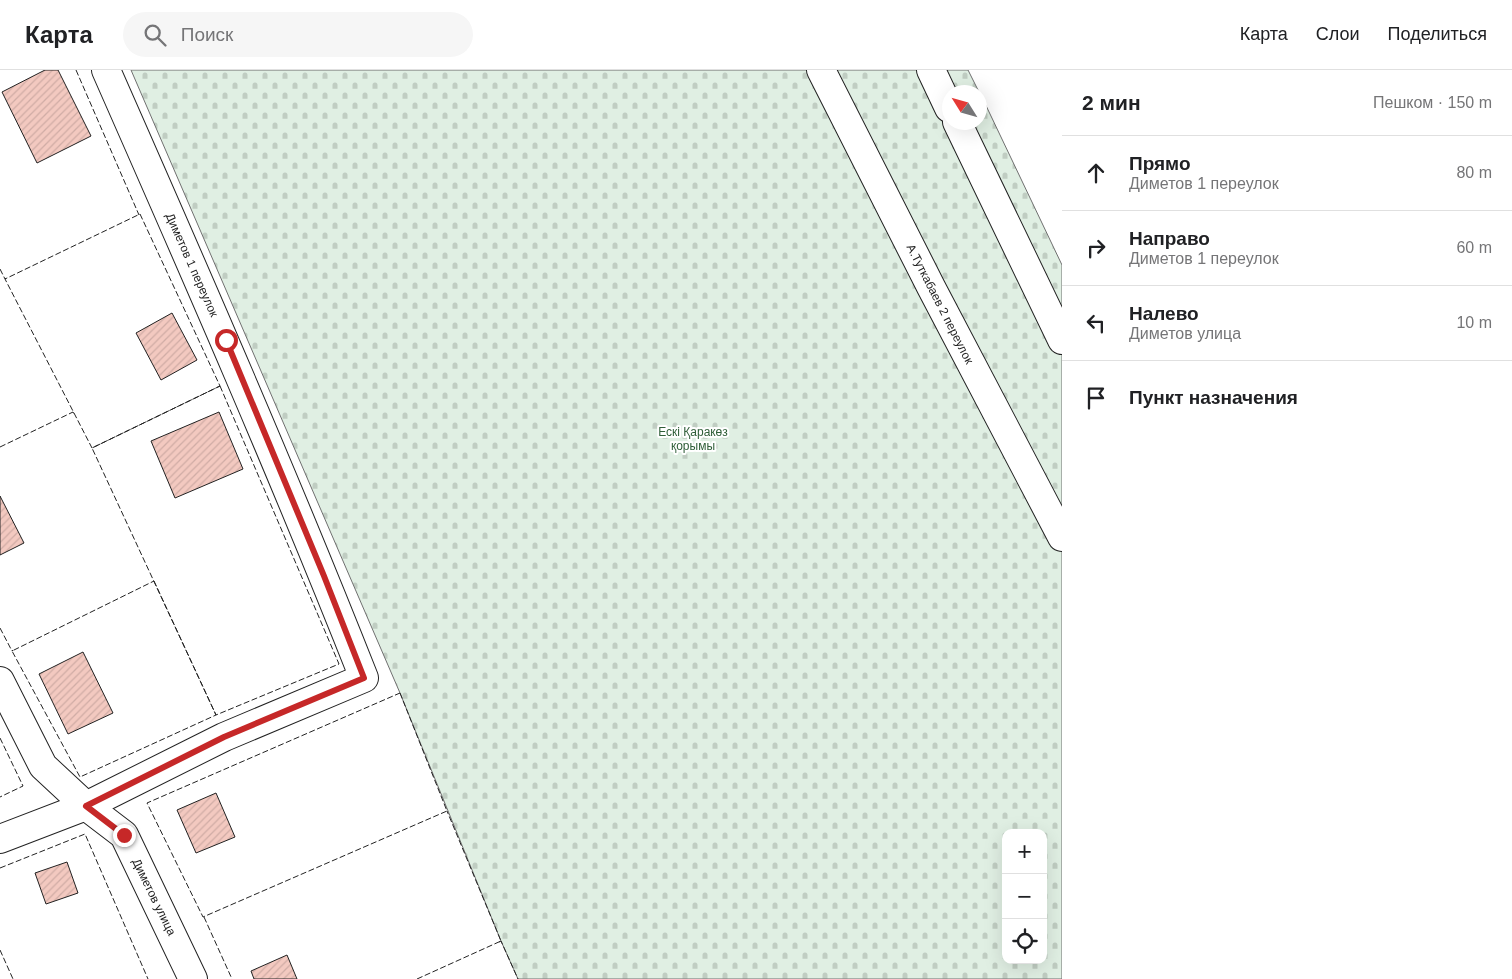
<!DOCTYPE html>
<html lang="ru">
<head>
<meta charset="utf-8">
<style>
	:root { --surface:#fff; --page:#f6f6f6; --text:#202124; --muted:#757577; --line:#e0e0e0 }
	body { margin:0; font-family:Helvetica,sans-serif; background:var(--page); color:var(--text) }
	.controls { position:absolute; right:15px; bottom:15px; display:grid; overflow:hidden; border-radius:10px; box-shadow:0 5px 20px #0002 }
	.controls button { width:45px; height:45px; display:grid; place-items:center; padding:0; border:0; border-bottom:1px solid var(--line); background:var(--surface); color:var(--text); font:25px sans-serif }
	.compass { position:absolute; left:942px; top:15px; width:45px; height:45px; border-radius:50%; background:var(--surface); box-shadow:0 5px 20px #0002; rotate:307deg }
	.stop { position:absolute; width:15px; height:15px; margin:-11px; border:4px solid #c62828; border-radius:50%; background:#fff }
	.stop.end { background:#c62828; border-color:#fff; box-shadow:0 1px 5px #0008 }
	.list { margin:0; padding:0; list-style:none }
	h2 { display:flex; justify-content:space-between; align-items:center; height:65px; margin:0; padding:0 20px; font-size:21px }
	h2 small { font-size:16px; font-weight:400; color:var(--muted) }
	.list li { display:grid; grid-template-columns:32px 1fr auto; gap:15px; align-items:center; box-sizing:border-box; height:75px; padding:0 20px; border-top:1px solid var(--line) }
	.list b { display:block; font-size:19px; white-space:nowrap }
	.list p { margin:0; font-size:16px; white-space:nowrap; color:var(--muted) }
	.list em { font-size:16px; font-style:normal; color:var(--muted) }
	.icon { flex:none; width:28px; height:28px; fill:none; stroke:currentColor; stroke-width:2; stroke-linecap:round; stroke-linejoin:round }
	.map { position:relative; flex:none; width:1062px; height:909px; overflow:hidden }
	header { display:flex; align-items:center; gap:30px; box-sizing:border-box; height:70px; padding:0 25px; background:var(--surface); border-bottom:1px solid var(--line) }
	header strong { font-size:24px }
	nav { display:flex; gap:28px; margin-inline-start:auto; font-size:18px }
	.search { width:350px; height:45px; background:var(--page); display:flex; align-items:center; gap:12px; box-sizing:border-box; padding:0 18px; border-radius:28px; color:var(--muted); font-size:19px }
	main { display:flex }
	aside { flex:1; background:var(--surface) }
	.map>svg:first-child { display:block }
</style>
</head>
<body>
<header>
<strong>Карта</strong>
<div class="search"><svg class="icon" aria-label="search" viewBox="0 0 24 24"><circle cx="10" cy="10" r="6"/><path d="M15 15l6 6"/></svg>Поиск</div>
<nav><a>Карта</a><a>Слои</a><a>Поделиться</a></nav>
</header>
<main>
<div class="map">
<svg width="1062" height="909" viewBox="0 0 1062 909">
	<defs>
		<pattern id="cemetery-stones" width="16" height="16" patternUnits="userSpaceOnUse" patternTransform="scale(1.25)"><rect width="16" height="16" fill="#e0efe3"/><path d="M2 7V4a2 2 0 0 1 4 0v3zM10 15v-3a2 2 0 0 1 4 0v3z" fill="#c0cdc2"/></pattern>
		<pattern id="building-hatch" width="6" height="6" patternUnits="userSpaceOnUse" patternTransform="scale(1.25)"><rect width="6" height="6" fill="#f3c9c0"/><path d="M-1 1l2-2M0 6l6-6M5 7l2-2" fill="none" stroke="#d0aca5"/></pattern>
	</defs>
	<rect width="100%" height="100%" fill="#fff"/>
	<!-- cemetery -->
	<path fill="url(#cemetery-stones)" stroke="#6f6f6f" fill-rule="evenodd" d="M131 0H968L979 22H949V52H979L980 23 1062 195V909H518L501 871 400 623ZM1006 763H1043V890H1006Z"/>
	<!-- building -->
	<g fill="url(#building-hatch)" stroke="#222">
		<polygon points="45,0 58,0 91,66 37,93 2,22"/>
		<polygon points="172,243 197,290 161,310 136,263"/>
		<polygon points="219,342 243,399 175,428 151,371"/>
		<polygon points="0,426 24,473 0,485"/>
		<polygon points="83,582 113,643 68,664 39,604"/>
		<polygon points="216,723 235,767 196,783 177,740"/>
		<polygon points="67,792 78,823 46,834 35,803"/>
		<polygon points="287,885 297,909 254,909 251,901"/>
	</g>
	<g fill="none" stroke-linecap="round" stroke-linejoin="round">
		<!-- street casing -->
		<g stroke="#222" stroke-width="30">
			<g id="street">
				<polyline points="821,0 931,217 1062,467"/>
				<polyline points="931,0 949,38"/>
				<polyline points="957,52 1062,270"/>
				<polyline points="0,611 43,696 86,736 124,765 193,909"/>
				<path d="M0 769 86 736 224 667 364 608C283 403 195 202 106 0"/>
			</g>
		</g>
		<!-- street -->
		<use href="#street" stroke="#fff" stroke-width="28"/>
		<!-- fence -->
		<g stroke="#222" stroke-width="1" stroke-dasharray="6 2.5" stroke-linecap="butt">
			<polyline points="76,0 139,145"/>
			<polygon points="140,144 220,316 92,378 5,209"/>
			<polyline points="0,199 5,209 6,208"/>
			<polygon points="220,316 339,594 216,645 92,378"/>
			<polyline points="0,377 73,342 74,344"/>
			<polygon points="154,511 216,645 80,707 12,581"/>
			<polyline points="0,558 12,581 13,580"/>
			<polygon points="400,623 447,741 203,847 147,733"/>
			<polyline points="0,668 23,716 0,727"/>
			<polyline points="0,798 85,764 148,909"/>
			<polyline points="204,847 232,909"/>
			<polyline points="499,872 501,871 518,909"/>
			<polyline points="0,880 13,909"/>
			<polyline points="417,909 501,871 447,741"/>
		</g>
	</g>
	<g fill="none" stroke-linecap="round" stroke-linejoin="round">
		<!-- route -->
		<polyline stroke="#c62828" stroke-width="6" points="124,765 86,736 224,667 364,608 324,506 226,270"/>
	</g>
	<g text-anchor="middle" stroke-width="4" stroke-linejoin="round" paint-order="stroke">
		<!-- street labels -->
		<g font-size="12" fill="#222" stroke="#fff">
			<text transform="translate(192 195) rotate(66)" y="4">Диметов 1 переулок</text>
			<text transform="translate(940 234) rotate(63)" y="4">А.Туткабаев 2 переулок</text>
			<text transform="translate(154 827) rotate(64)" y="4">Диметов улица</text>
		</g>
		<!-- park labels -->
		<g font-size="12" fill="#2f5e38" stroke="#fff">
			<text x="693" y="366">Ескі Қаракөз<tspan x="693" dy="14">қорымы</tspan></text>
		</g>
	</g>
</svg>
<div class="controls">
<button>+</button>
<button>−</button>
<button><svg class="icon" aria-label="locate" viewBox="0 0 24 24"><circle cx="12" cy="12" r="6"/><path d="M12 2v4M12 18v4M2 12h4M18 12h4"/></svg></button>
</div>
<svg class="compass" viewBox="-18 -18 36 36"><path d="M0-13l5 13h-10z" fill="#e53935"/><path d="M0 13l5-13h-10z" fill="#757577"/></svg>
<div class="stop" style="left:226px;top:270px"></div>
<div class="stop end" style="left:124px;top:765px"></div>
</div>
<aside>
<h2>2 мин<small>Пешком · 150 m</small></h2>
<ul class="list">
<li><svg class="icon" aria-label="ahead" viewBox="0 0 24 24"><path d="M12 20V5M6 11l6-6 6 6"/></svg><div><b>Прямо</b><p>Диметов 1 переулок</p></div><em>80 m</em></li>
<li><svg class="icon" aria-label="right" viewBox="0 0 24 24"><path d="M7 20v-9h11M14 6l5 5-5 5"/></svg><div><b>Направо</b><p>Диметов 1 переулок</p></div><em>60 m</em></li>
<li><svg class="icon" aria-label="left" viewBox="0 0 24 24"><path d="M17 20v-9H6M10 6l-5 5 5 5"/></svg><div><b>Налево</b><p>Диметов улица</p></div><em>10 m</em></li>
<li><svg class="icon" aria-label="arrive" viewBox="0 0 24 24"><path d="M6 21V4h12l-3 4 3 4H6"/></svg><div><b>Пункт назначения</b></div></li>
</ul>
</aside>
</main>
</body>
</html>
